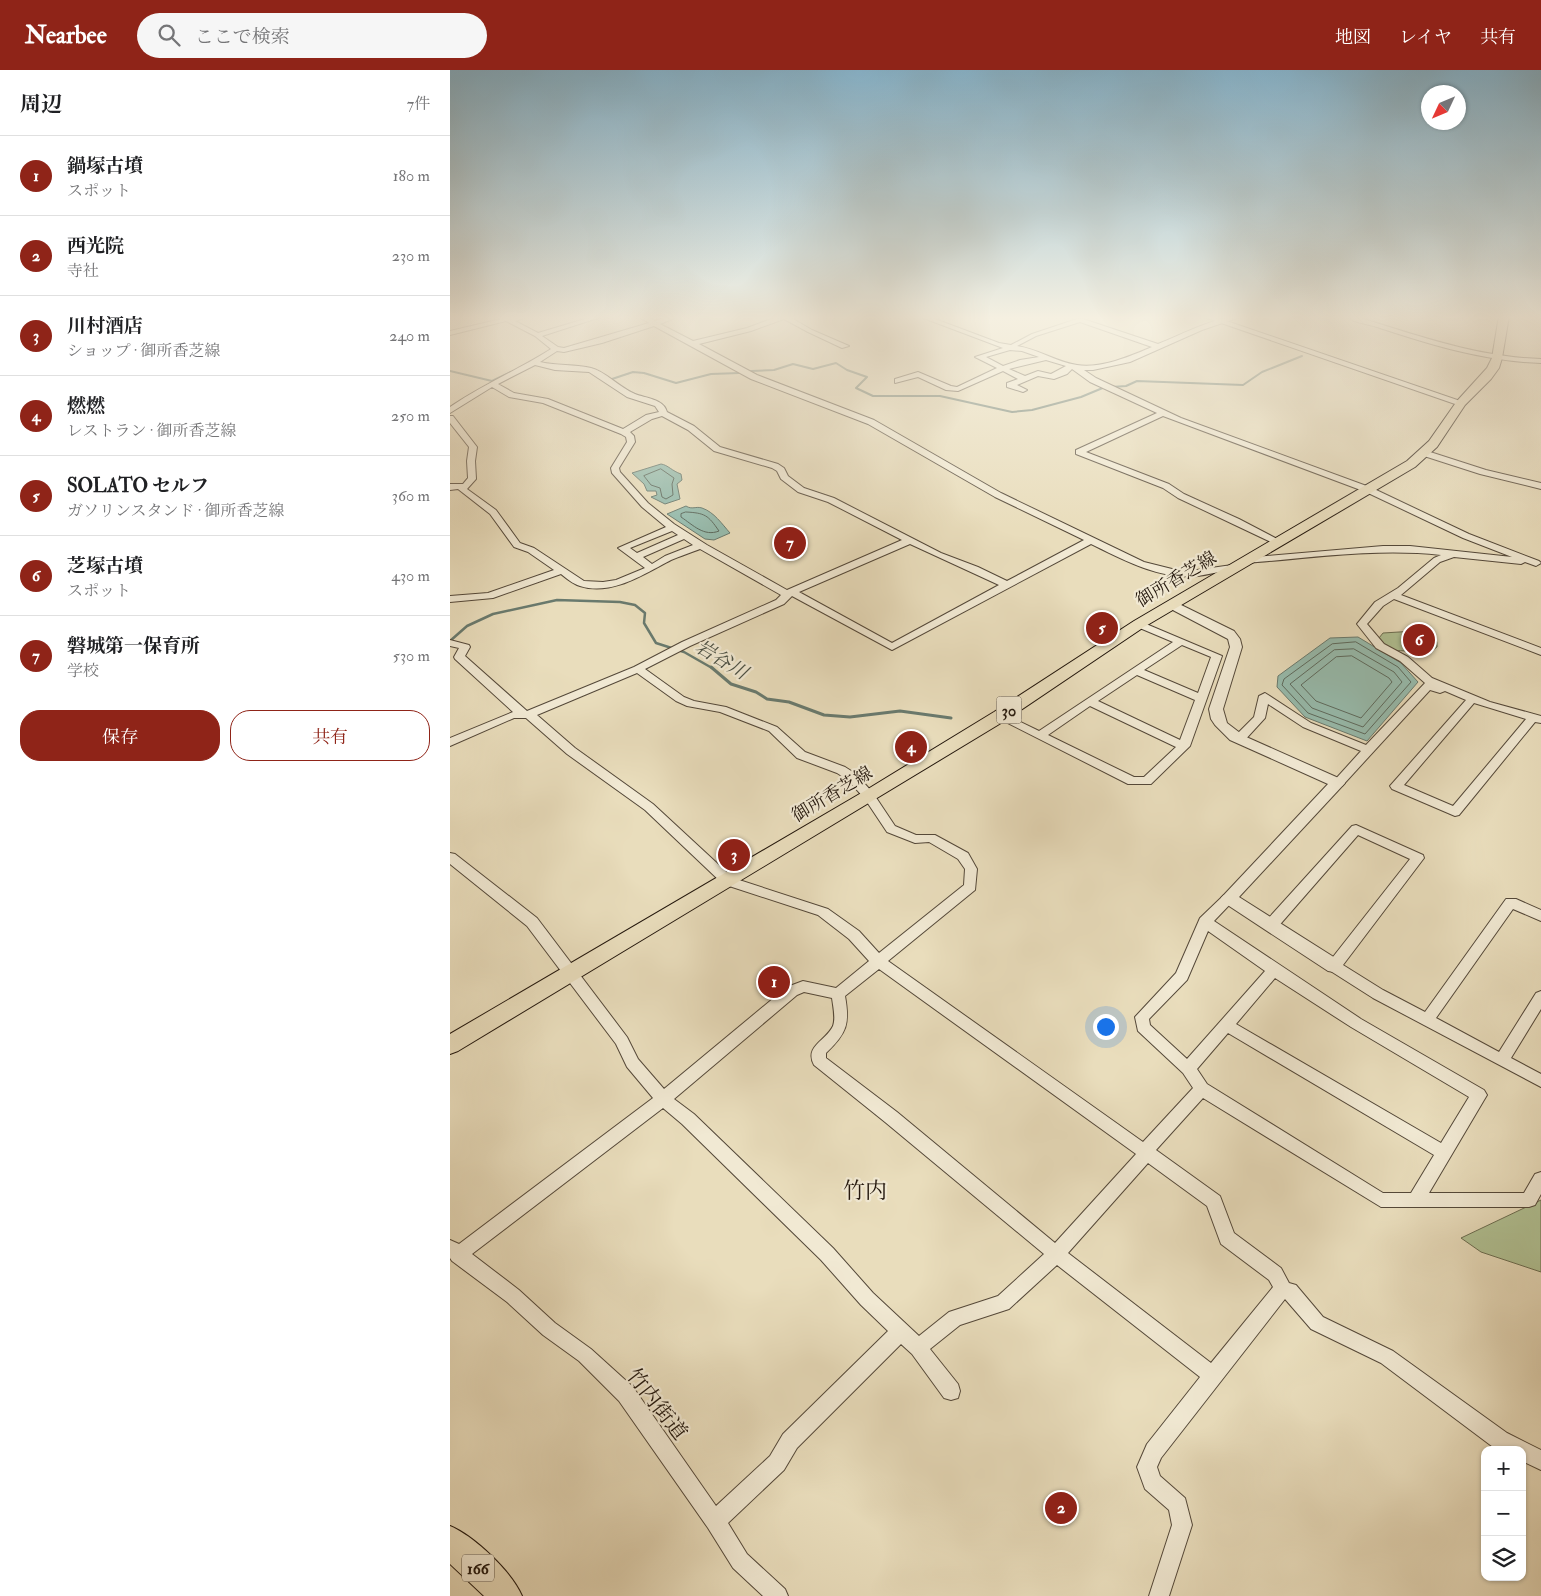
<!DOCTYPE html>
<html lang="ja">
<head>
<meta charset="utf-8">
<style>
	:root { --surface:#fff; --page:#f6f6f6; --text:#202124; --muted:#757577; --line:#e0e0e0; --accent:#8f2418 }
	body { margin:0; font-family:"IM FELL Double Pica","Noto Serif JP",serif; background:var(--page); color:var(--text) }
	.controls { position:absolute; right:15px; bottom:15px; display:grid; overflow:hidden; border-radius:10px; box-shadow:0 1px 4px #0004 }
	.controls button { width:45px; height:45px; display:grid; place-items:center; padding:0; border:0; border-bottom:1px solid var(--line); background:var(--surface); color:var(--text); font:25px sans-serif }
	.compass { position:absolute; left:971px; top:15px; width:45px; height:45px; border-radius:50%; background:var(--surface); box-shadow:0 1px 4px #0004; rotate:226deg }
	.you { position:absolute; left:655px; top:956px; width:18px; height:18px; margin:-12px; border:4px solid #fff; border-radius:50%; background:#1a73e8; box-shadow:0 0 0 8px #1a73e833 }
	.badge { display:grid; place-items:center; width:32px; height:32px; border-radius:50%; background:var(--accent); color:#fff; font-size:16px; font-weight:700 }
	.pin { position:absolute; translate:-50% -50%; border:2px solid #fff; box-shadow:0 1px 5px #0006 }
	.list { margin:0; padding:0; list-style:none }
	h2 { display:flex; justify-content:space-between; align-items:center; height:65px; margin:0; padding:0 20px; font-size:21px }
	h2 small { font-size:16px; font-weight:400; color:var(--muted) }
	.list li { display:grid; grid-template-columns:32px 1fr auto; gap:15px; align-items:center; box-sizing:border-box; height:80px; padding:0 20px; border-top:1px solid var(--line) }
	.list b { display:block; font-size:19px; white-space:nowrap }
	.list p { margin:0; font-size:16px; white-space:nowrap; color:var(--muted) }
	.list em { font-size:16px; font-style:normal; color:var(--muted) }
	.actions { display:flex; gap:10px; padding:15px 20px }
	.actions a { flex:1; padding:11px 0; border:1px solid var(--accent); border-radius:20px; text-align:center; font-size:18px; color:var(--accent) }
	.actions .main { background:var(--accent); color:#fff }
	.icon { flex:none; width:28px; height:28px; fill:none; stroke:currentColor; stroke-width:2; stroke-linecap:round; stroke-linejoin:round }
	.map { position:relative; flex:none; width:1091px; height:1526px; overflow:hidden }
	header { display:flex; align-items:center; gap:30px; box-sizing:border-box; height:70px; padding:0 25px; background:var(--accent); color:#fff }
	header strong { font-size:24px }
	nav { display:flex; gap:28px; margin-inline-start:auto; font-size:18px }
	.search { width:350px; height:45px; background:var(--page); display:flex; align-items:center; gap:12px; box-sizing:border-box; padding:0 18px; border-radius:28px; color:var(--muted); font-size:19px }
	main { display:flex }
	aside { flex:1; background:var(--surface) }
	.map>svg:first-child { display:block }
</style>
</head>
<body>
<header>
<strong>Nearbee</strong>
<div class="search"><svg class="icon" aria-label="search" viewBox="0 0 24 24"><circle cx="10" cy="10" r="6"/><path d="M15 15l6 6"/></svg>ここで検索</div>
<nav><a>地図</a><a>レイヤ</a><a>共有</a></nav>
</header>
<main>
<aside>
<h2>周辺<small>7件</small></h2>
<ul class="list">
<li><span class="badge">1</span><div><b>鍋塚古墳</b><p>スポット</p></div><em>180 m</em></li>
<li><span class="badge">2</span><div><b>西光院</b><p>寺社</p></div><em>230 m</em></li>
<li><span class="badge">3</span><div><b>川村酒店</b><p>ショップ · 御所香芝線</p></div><em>240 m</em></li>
<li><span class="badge">4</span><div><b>燃燃</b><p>レストラン · 御所香芝線</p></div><em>250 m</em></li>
<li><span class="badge">5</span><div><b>SOLATO セルフ</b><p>ガソリンスタンド · 御所香芝線</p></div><em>360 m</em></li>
<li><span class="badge">6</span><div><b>芝塚古墳</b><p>スポット</p></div><em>430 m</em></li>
<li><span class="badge">7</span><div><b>磐城第一保育所</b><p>学校</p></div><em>530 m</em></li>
</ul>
<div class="actions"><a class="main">保存</a><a>共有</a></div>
</aside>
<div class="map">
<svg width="1091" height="1526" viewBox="0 0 1091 1526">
	<rect width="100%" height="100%" fill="#e9ddbc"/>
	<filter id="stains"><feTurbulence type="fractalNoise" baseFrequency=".004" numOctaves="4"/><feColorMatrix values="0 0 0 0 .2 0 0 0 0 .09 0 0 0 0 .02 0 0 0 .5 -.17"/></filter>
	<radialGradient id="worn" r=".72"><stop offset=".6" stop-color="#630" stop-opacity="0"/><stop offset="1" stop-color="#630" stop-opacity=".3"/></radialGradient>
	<!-- green -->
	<g fill="#b1c294" stroke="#6a6c50">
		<path d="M965 561C976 562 988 563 987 577L975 586C969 584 962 581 956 581 940 580 938 581 929 568L933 563Z"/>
		<polygon points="1091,1130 1091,1202 1031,1182 1011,1168"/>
	</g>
	<!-- water -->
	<g fill="#97bcae" stroke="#697a6e">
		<path d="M211 394C218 395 222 401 231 404L232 410 227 414 230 429 215 434 201 427 207 425 206 421H197L194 414 182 403Z"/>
		<path d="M236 436C242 440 246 436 252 438 264 442 272 454 280 463L264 470 255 469 217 444Z"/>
		<polygon points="908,567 951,593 968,612 917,671 855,647 827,617 828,606 880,568"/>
	</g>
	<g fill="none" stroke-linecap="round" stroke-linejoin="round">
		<!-- shore -->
		<g stroke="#5d6a5e" stroke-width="1">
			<polygon points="211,399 224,408 222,414 223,425 216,429 212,427 210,418 201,415 194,406"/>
			<path d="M236 442C255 443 258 445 269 461 254 467 243 455 231 447V444Z"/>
			<polygon points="906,572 948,597 961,612 915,664 858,643 832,615 834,609 882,574"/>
			<polygon points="904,579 944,602 952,612 913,657 862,638 840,614 884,580"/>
			<polygon points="902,586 939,608 942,612 911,648 866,631 851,615 886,587"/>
		</g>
		<!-- stream-far2 -->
		<g stroke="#697a6e" stroke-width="2">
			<polyline points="0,301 42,311 61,302"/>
			<polyline points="301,301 324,300 343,294 363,299 386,293 397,300 417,307 406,318 423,326 490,326 562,342 582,340 631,327 655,317"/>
			<polyline points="159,310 183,302 194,303 226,313 261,304 289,303"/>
			<polyline points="661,317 676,316 687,311 793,315 812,302 852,286"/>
		</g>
		<!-- stream-far1 -->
		<polyline stroke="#697a6e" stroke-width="2.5" points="0,571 17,556 43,544 107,530 170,532 185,535 195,543 194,553 206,573 234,582 262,598"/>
		<!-- stream -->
		<polyline stroke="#697a6e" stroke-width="3" points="261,597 281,614 306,622 317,629 339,632 374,645 400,647 450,641 501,648"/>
		<!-- minor casing -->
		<g stroke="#544839" stroke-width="2">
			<g id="minor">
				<path d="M48 246 60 248 80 246 65 251 88 263 145 246H154L92 266 108 277 114 278 199 253 188 246H196L205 251 221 246H230L210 254 243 271 297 258 329 246H338L362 260 399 276 392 278 358 262 334 249 301 261 249 274 307 305 424 350 551 423 694 492 726 500H747L789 494 791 496 786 499C773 501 760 504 748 506 710 510 674 490 641 474L442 580 342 526 334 534 240 576 195 599 234 627 244 631 276 637 327 657 355 682 395 697 406 704 423 723 445 756 466 765H485L518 783 527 799 525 820 438 891 693 1072 743 1018 733 1003 688 961 685 947 726 903 750 848 774 825H784L786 828 764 851 911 949 1034 1020 1037 1025 1034 1030 979 1123H1074L1085 1104 1091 1102V1124L1085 1135 1079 1137H931L753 1028 706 1080 770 1126 784 1163 831 1198 839 1213 846 1215 873 1247 943 1281 1057 1363 1091 1380V1400L1072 1391V1380H1049L1043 1377 931 1293 861 1259 835 1229 711 1388 707 1397 710 1406 735 1428 742 1455 719 1526H699L722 1455 719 1440 695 1419 687 1397 697 1374 750 1307 607 1195 559 1239 510 1255 480 1279 508 1314 510 1321 508 1328 501 1330 494 1328 462 1284 451 1274 347 1378 334 1400 278 1453 297 1484 335 1519 338 1526H313L283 1498 258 1458 169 1331 129 1291 93 1265 57 1232 2 1191 0 1188V1170L9 1174 203 1028 177 997 166 974 77 856 0 794V783L5 784 87 848 177 967 188 989 214 1019 337 917 353 911 386 918 419 891 399 869 368 845 273 814 195 740 117 684 76 648H64L0 676V668L63 642 5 589 4 587 9 578 0 576V570L19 575 20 577 15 586 77 641 184 597 232 572 326 530 331 525 250 479C240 483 230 486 221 490 194 504 162 526 130 516 123 514 116 508 111 504L43 528 0 532V526L38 523 104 500 78 482 64 477 40 444 8 419 0 420V414H13L18 408 17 391 19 377 0 353V346H3L27 377 25 391 26 409 17 419 46 440 70 473 84 478 134 511 153 512 166 510 195 498 168 478 216 457 192 437 162 403 161 398 177 372 176 367 171 364 93 333 59 327 42 317 0 343V337C32 315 68 300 101 279L85 266 56 251 0 265V261L51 249ZM204 256 301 309 418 354 545 427 634 470 557 511 528 497 491 483 384 428 354 418 338 406 334 398 328 394 270 377 244 356 217 342C214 329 195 328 185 324 170 318 155 301 141 298 124 294 107 296 90 292L107 281 114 282 152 273ZM85 295 105 300 139 302 177 327 205 336 209 342 196 345 173 359 98 329 64 323 48 314ZM212 346 238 360 264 381 322 398 327 401 331 409 348 422 378 432 452 470 337 520 257 475 224 454 198 433 170 402 169 398 185 372 184 366 180 362 202 349ZM222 461 228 465 187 483 180 478ZM234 469 243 475 215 486 202 494 193 487ZM460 474 549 515 442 573 349 522ZM187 603 226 631 237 636 270 642 319 661 347 688 387 703 398 710 415 729 437 762 465 773 479 772 508 789 515 799 514 815 429 883 409 861 378 839 283 808 203 734 125 678 87 645ZM758 861 815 901 737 989 700 955 699 949 737 910ZM429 899 686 1084 605 1173 447 1042 376 988V983C397 963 400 954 395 926ZM825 908 901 957 1019 1027 991 1073 786 954ZM354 922 382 928C383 936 386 948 383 956 376 971 354 976 364 995L435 1052 594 1184 548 1226 499 1242 469 1266 423 1223 383 1178 244 1044 224 1029 347 925ZM778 963 984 1085 961 1123H933L757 1014 747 999ZM213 1038 232 1054 371 1190 411 1235 438 1261 333 1364 320 1386 266 1436 183 1317 141 1279 105 1253 69 1220 22 1184ZM698 1093 757 1136 771 1174 819 1210 823 1217 761 1293 618 1183Z"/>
				<path d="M468 246H477L549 273 561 275 582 264 630 248 708 274C733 264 766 246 793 246L752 260 680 292 643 300H634L646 308 731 348 922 418 1019 464 1089 491 1091 493 1086 496 1075 492 1071 494 1004 487 990 492 951 525 1091 578V585L944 529 933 536 917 554 934 574 958 587 982 608 1040 632 1091 646V653L1085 652 1009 745 1005 746 942 719 940 716 1016 630 995 621 990 623 980 620 892 716 888 717 882 713 911 681 853 657 818 634 815 648 793 672H785L783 669 785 666 804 647 809 626 815 623 861 653 916 675 975 613 950 591 926 578 907 554 925 532 948 518 984 488 991 485C926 478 861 488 797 493L794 492V488L933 476H960L1062 487 1013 468 916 422 713 346 636 382 719 414 734 424 789 449 833 472 831 474H825L728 428 713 418 626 384V380L707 343 640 312 622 299 617 304 604 309 588 306 567 315 577 320 573 322 557 317V313L568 309 553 301 508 321 496 320 468 307 445 313V309L468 302 501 316 507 317 547 298 525 287 553 278ZM630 252 702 277C681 286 650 299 627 295 606 292 588 279 567 276L586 266ZM560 280 572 281 589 287 570 290 553 296 536 287ZM596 290 616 296 601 304 588 301 575 306 559 299ZM1024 633 1076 649 1003 736 954 715Z"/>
				<path d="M895 246H904C966 265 1026 287 1091 289V293C1034 291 981 275 927 257 917 254 901 252 895 246Z"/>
				<polygon points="971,381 977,381 1036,400 1091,413 1091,419 1030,404 971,385"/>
				<path d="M689 551 772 586 740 676 701 714H678L544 646 550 643 554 644 589 661 723 572 685 556 684 554ZM732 575 761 587 748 623 694 600ZM687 605 745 630 730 670 648 631ZM640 636 726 677 694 707H684L598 665Z"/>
				<polygon points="906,755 973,785 974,788 893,895 933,920 975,942 1056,829 1066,829 1091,840 1091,851 1063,839 986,948 1049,982 1086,923 1091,921 1091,939 1061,988 1091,1004 1091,1017 923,928 879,900 877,896 879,892 960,789 908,765 826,859 816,859 814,855 816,851 902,756"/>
			</g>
		</g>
		<!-- tertiary casing -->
		<g stroke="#544839" stroke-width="2">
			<g id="tertiary">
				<polygon points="751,246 762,246 1016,333 1014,335 1008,335"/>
				<polygon points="723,531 784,561 790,569 792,577 773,639 777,653 794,666 893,710 895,713 789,827 890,891 892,896 890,901 884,902 878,901 773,832 771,828 878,714 780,670 765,655 761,649 759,639 780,577 778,569 719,538 717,535"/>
			</g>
		</g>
		<!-- primary casing -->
		<g stroke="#23170d" stroke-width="2">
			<polygon id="primary" points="1049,246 1059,246 1052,288 1049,298 1041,309 1015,335 987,377 965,397 694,557 556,650 8,981 0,984 0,964 413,722 544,642 684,551 957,391 979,371 1007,331 1037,298 1042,288"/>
		</g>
		<!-- trunk casing -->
		<g stroke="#23170d" stroke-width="2">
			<path id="trunk" d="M0 1456C24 1466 62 1502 72 1526H34L0 1494Z"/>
		</g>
		<!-- minor -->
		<use href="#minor" fill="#f1e9d3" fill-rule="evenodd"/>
		<!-- tertiary -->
		<use href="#tertiary" fill="#f1e9d3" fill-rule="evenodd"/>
		<!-- primary -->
		<use href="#primary" fill="#e9ddbc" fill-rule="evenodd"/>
		<!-- trunk -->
		<use href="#trunk" fill="#e9ddbc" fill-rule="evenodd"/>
	</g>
	<!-- sky -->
	<linearGradient id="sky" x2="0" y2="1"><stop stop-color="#87b7d1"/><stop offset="0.54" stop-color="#f5f0e1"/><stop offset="1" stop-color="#f5f0e1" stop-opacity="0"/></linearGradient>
	<rect width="1091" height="459" fill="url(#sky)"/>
	<g text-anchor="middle" stroke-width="4.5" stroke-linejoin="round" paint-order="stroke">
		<!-- shield labels -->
		<g fill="#f1e9d3" stroke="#615648" stroke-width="1">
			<rect x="546.5" y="626.5" width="25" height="27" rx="4"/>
			<rect x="12" y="1484.5" width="32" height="27" rx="4"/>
		</g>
		<g font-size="16" font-weight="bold" fill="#23170d">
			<text x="559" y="646">30</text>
			<text x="28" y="1504">166</text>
		</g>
		<!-- street labels -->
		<g font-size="18" fill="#23170d" stroke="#f1e9d3">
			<text transform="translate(726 509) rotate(-31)" y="6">御所香芝線</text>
			<text transform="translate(382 724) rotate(-31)" y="6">御所香芝線</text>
		</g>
		<!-- water labels -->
		<g font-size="19" font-style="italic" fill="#4c5145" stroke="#f1e9d3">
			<text transform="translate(272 589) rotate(31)" y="7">岩谷川</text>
		</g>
		<!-- near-street labels -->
		<g font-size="21" fill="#23170d" stroke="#f1e9d3">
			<text transform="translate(207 1334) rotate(52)" y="7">竹内街道</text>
		</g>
		<!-- near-neighbourhood labels -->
		<g font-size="22" fill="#23170d" stroke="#f1e9d3">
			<text x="415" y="1128">竹内</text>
		</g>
	</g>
	<rect width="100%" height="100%" filter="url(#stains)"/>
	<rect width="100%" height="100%" fill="url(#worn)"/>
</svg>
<div class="controls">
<button>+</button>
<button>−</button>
<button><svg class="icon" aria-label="layers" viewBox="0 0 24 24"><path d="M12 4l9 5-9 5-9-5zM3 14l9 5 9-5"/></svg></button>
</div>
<svg class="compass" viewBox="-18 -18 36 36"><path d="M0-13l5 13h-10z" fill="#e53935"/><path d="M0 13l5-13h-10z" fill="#757577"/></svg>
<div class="you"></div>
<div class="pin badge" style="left:324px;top:912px">1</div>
<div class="pin badge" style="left:611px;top:1438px">2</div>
<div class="pin badge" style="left:284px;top:785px">3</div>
<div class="pin badge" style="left:461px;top:677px">4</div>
<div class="pin badge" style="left:652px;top:558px">5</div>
<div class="pin badge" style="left:969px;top:570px">6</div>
<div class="pin badge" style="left:340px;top:473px">7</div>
</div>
</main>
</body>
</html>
